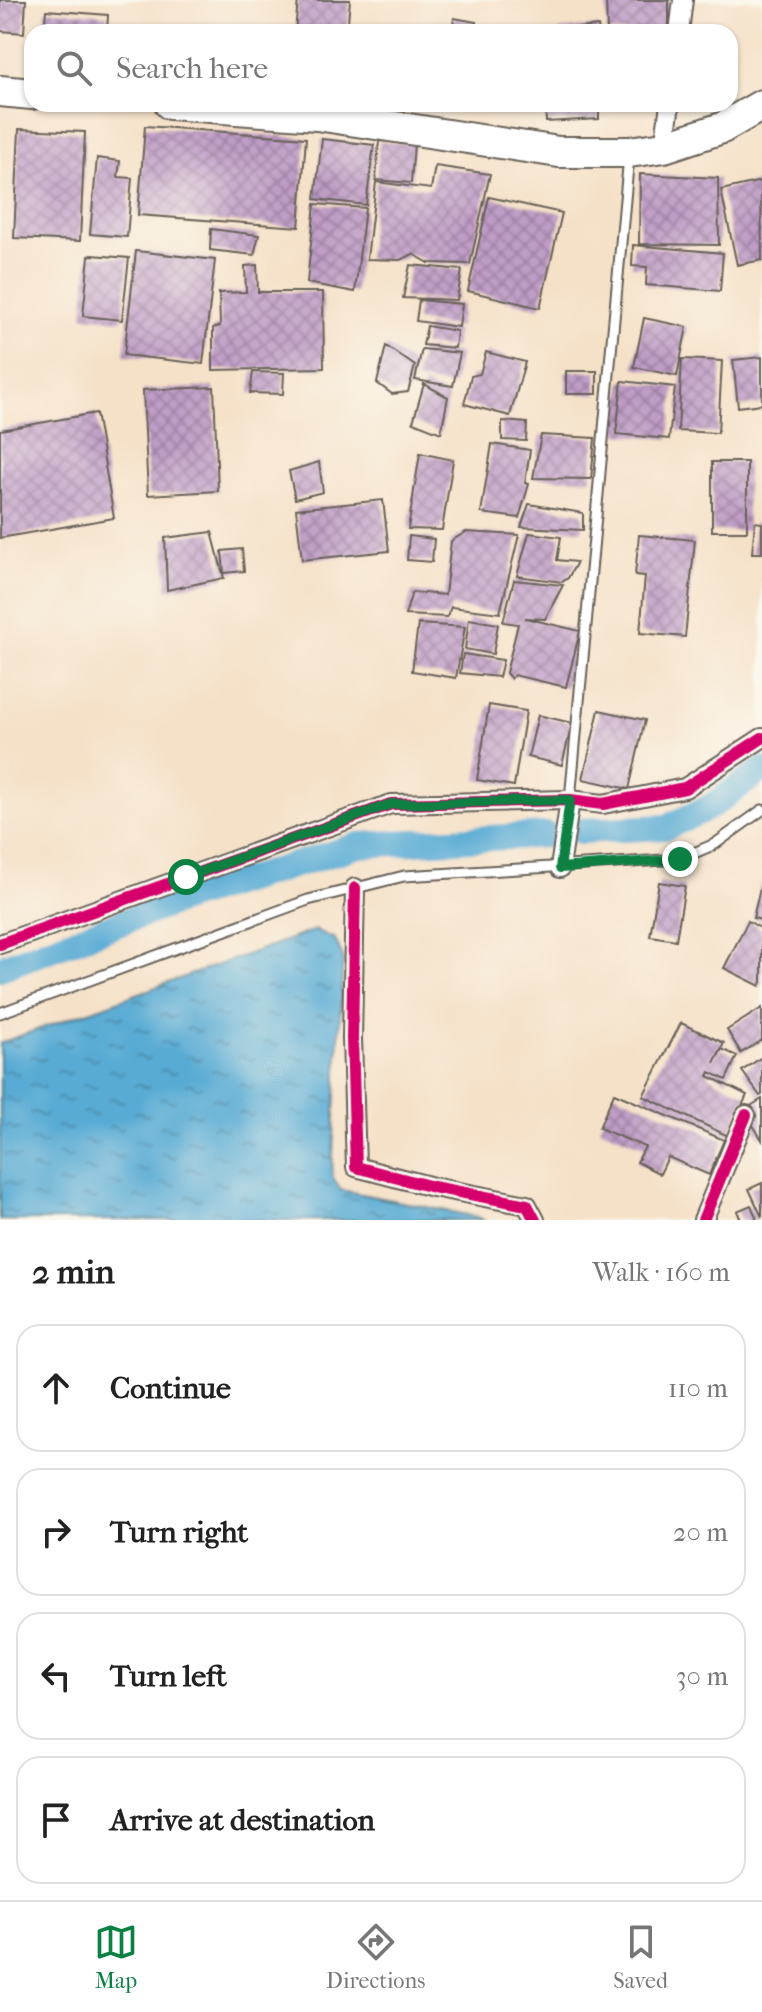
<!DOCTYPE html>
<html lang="en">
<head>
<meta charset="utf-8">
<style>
	:root { --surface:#fff; --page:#f2f2f2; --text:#222; --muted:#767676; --line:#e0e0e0; --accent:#0b8043 }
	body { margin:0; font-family:"IM FELL French Canon",serif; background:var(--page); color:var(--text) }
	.stop { position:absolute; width:24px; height:24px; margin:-18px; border:6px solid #0b8043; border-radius:50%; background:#fff }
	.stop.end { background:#0b8043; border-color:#fff; box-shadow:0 2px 8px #0008 }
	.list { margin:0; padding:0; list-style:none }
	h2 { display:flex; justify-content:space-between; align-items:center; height:104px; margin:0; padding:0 32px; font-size:34px }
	h2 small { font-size:26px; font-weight:400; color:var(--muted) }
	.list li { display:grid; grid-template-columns:52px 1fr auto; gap:24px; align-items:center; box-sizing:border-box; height:128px; margin:0 16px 16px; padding:0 16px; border:2px solid var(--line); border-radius:24px }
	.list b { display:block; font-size:30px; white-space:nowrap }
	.list em { font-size:26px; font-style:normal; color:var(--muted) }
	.icon { flex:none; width:44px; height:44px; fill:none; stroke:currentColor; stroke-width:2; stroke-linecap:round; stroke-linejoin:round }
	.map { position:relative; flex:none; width:762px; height:1220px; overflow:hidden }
	.search { position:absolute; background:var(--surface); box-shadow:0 2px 6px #0004; left:24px; right:24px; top:24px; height:88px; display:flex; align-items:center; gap:20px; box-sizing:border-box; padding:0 28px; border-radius:24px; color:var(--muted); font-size:30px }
	.sheet { height:680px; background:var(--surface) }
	nav { display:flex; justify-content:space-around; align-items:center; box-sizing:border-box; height:112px; border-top:2px solid var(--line); background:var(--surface); font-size:22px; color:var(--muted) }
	nav a { display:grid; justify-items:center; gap:4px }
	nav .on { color:var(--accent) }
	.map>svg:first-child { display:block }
</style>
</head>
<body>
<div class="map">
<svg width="762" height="1220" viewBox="0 0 762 1220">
	<defs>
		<pattern id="water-ripples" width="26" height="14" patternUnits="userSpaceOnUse" patternTransform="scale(2)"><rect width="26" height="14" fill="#59abd4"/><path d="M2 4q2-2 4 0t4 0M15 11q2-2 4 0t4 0" fill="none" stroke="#498aab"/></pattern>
		<pattern id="building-cross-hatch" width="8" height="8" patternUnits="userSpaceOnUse" patternTransform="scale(2)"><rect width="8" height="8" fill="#c09dc7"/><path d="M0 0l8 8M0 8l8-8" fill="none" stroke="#9b7fa1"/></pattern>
	</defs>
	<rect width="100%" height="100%" fill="#fbf7ec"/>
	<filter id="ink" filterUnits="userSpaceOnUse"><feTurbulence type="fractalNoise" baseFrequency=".0125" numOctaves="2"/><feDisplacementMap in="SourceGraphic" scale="16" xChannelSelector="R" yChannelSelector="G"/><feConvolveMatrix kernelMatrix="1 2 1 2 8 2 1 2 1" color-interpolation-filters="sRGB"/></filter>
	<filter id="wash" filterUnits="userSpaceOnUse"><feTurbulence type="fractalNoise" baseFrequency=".006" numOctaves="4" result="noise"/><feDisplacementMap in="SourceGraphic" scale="32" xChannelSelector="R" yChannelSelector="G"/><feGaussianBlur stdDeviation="1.8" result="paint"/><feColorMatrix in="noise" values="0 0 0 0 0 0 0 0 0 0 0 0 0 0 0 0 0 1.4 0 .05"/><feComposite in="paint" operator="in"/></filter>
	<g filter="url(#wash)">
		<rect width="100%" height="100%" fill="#f5e1c8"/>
		<!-- water -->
		<polygon fill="url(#water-ripples)" stroke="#3a6478" stroke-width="2" points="315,930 335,939 343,957 332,1176 341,1190 478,1217 483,1220 0,1220 0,1043"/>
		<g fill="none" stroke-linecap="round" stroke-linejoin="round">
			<!-- canal -->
			<g stroke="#59abd4" stroke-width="26">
				<polyline points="580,831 667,827 710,807 762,770"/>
				<polyline points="0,968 179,901 359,845 546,835"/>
			</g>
		</g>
		<g id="blocks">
			<!-- building -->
			<g fill="url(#building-cross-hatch)">
				<polygon points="0,0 26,0 24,33 0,31"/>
				<polygon points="298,0 350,0 347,32 295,32"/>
				<polygon points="606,0 669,0 669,32 607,32"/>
				<polygon points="46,10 108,15 107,32 44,32"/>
				<polygon points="454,18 476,22 474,32 452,32"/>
				<polygon points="598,26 599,32 559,32 559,30"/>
				<polygon points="545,104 599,104 599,119 546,122"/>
				<polygon points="145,126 306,138 299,227 138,215"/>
				<polygon points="19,129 85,132 80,241 14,238"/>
				<polygon points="322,139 374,145 366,205 315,199"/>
				<polygon points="379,141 414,144 411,183 376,180"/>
				<polygon points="97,158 120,161 118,177 132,178 127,237 90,234"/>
				<polygon points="435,166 490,174 470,264 429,263 413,254 400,260 367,259 376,182 431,189"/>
				<polygon points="640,174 718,178 719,245 639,244"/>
				<polygon points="761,181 762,260 737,265 721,190"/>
				<polygon points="489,197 562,213 540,308 468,291"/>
				<polygon points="315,204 365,208 355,292 307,283"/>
				<polygon points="211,229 259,235 254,255 210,250"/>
				<polygon points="633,245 723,253 720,291 646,285 647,267 632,266"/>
				<polygon points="136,251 215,260 203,364 124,355"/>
				<polygon points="92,255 129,258 122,320 83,316 89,256"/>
				<polygon points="257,265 258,292 323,292 324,368 213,370 213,328 220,326 219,293 246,292 245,266"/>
				<polygon points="410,265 462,270 457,300 403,298"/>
				<polygon points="419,300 462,304 459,327 416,321"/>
				<polygon points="644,318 687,327 677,376 634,367"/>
				<polygon points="427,326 457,331 455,348 423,345"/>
				<polygon points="386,346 415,366 408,392 392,394 377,383"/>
				<polygon points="422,349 460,353 453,386 415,380"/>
				<polygon points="486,352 525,362 510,416 464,404 471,376 480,374"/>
				<polygon points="762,357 762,404 738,407 733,360"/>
				<polygon points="682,359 722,361 718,433 678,431"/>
				<rect x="566" y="371" width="31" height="23"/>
				<polygon points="253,372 284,373 283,394 250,393"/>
				<polygon points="622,381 675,387 669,439 616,434"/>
				<polygon points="424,384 448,397 441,433 413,422"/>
				<polygon points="214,387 218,491 148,495 143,390"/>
				<polygon points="96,413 114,518 0,538 0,430"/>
				<polygon points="502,421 527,423 526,441 502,440"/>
				<polygon points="541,435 595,438 591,479 533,478"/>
				<polygon points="492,444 530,450 525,483 529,484 519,518 481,513"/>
				<polygon points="420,453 453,460 442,530 408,529"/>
				<polygon points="319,462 323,492 295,499 289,471"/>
				<rect x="712" y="462" width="35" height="69"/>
				<polygon points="383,500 389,551 302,560 296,509"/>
				<polygon points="529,504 583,513 583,530 521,527"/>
				<polygon points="755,522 762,523 762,553 752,553"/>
				<polygon points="212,532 224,578 167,590 165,538"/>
				<polygon points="466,532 519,535 500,613 451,607 447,617 405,615 412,592 445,595 451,541"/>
				<polygon points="529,533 561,537 557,560 577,562 568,578 562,582 517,576"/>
				<polygon points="639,535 695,540 685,637 640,633 645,576 635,575"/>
				<polygon points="409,536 434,539 432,562 407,560"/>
				<polygon points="242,549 244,571 224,573 222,551"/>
				<polygon points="514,580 563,585 545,619 525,618 580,631 566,687 514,675 511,679 506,673 518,624 503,622"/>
				<polygon points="469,619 498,624 493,654 465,649"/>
				<polygon points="418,624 465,627 456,678 412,671"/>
				<polygon points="463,654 503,660 499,677 460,673"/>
				<polygon points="489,705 526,711 514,786 477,780"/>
				<polygon points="599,710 645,720 629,789 583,779"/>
				<polygon points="538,715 572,723 562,765 528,757"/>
				<polygon points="659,882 685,886 676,940 650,936"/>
				<polygon points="761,884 762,884 762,920 753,918"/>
				<polygon points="748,921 762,929 762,982 760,986 724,968"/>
				<polygon points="762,1008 762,1040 741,1053 727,1030"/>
				<polygon points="681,1023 724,1043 714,1063 722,1049 737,1056 726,1080 710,1072 708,1076 747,1095 728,1136 643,1096"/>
				<polygon points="762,1057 762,1095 760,1096 742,1071"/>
				<polygon points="614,1093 724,1140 709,1175 668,1157 660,1174 637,1162 645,1147 599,1128"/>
				<polygon points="762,1099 762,1140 744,1110"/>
				<polygon points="762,1183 762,1217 749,1189"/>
				<polygon points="751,1205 757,1220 741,1220 737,1211"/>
			</g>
		</g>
	</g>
	<g filter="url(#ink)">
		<use href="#blocks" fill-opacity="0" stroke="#686158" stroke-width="2"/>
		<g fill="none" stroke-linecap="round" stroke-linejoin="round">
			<!-- service casing -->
			<g stroke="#686158" stroke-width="13">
				<g id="service">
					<polyline points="570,800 629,156"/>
					<polyline points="0,1013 308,900 404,876 680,859 715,844 762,810"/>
				</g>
			</g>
			<!-- minor casing -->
			<g stroke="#686158" stroke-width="22">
				<g id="minor">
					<polyline points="679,32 683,0"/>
					<polyline points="664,147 670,104"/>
					<polyline points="560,868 570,800"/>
					<polyline points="355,888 352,1038 356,1167 433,1187 527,1205 535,1220"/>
					<polyline points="0,944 391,804 570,800 603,804 685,788 762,738"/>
					<polyline points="703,1220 746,1115"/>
				</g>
			</g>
			<!-- primary casing -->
			<g stroke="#686158" stroke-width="34">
				<g id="primary">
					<polyline points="0,91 32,94"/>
					<polyline points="170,104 317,115 559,152 629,152 664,147 722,128 762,105"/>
				</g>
			</g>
			<!-- service -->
			<use href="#service" stroke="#fff" stroke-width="9"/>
			<!-- minor -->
			<use href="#minor" stroke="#fff" stroke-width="18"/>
			<!-- primary -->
			<use href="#primary" stroke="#fff" stroke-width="30"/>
			<!-- cycleway casing -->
			<g stroke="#fbf7ec" stroke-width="17">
				<g id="cycleway">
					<polyline points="355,888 352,1038 356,1167 433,1187 527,1205 535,1220"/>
					<polyline points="0,944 391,804 570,800 603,804 685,788 762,738"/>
					<polyline points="703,1220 746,1115"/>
				</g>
			</g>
			<!-- cycleway -->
			<use href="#cycleway" stroke="#d6006c" stroke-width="12"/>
		</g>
	</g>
	<g fill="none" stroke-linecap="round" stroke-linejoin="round" filter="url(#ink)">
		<!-- route -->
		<polyline stroke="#0b8043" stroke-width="10" points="186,877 391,804 570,800 560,868 680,859"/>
	</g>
</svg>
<div class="stop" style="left:186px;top:877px"></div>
<div class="stop end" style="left:680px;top:859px"></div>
<div class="search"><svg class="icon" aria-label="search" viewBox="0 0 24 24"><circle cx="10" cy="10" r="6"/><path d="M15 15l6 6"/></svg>Search here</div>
</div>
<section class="sheet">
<h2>2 min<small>Walk · 160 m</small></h2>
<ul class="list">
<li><svg class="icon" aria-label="ahead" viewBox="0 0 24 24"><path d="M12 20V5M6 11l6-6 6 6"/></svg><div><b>Continue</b></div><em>110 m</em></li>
<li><svg class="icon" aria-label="right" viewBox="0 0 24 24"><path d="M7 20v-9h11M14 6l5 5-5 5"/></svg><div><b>Turn right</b></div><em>20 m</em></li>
<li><svg class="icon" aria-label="left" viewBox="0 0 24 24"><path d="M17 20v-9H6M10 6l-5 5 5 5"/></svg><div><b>Turn left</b></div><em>30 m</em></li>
<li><svg class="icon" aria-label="arrive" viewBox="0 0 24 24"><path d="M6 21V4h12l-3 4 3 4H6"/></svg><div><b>Arrive at destination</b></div></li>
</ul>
</section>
<nav>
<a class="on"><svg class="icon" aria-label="map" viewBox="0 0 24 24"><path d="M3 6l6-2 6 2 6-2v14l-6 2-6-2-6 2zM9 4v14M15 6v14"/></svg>Map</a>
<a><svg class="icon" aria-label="directions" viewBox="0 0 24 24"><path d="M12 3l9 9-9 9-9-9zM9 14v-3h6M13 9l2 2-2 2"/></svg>Directions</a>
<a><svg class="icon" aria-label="saved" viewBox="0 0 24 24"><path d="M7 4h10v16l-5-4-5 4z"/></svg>Saved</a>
</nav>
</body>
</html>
